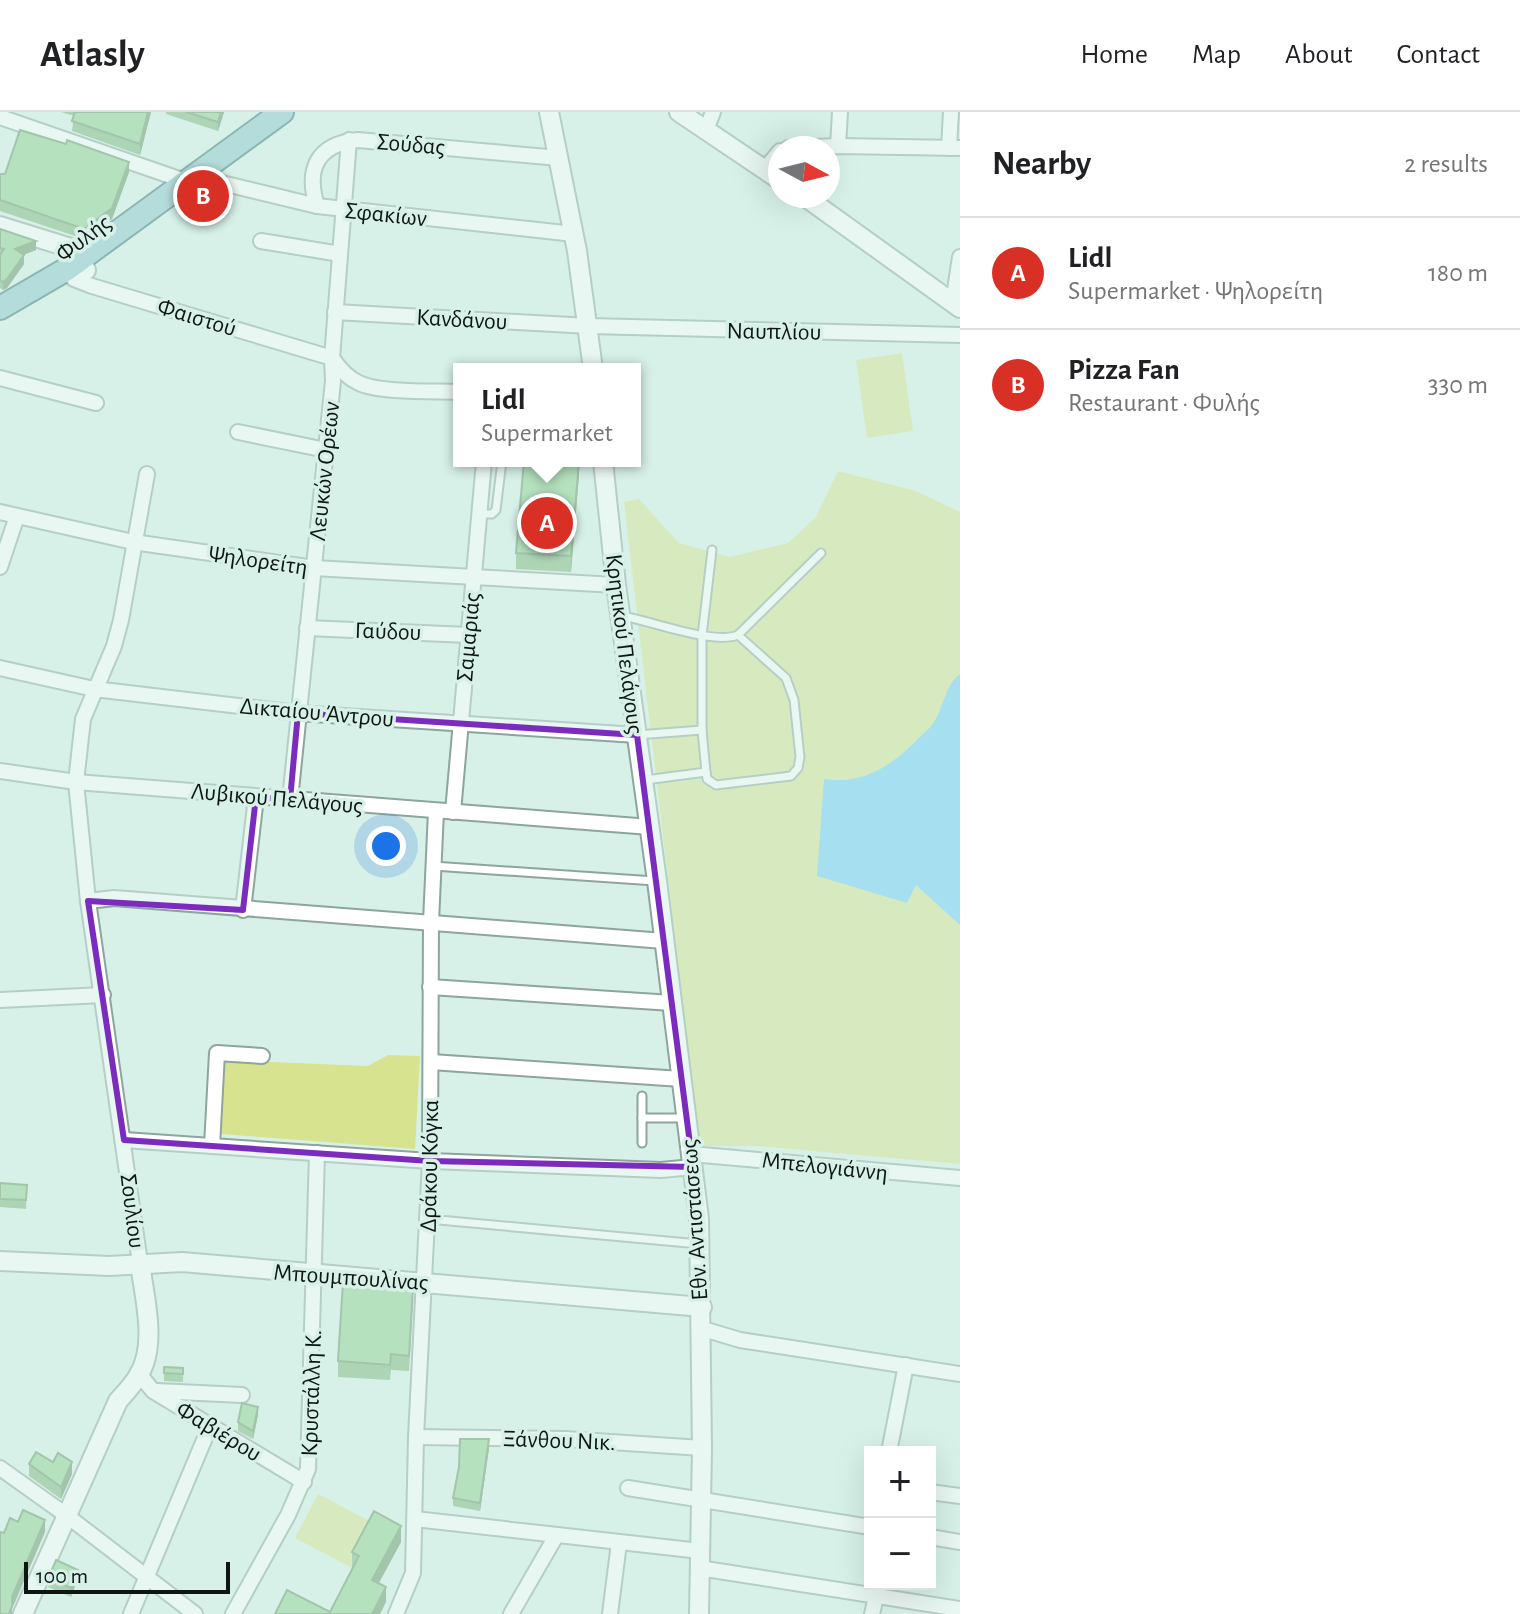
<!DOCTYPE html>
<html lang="en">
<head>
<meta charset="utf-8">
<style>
	:root { --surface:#fff; --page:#f2f2f2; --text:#202124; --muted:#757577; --line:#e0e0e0; --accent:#d93025 }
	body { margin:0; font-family:"Alegreya Sans",sans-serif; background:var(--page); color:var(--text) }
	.controls { position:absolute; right:24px; bottom:24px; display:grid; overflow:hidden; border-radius:0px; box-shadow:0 8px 32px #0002 }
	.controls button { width:72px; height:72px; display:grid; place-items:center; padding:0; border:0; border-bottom:2px solid var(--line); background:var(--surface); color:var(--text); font:40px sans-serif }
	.compass { position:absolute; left:768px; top:24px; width:72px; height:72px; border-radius:50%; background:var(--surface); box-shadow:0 8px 32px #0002; rotate:97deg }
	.scale { position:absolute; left:24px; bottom:20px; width:206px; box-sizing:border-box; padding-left:8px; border:4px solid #0d1613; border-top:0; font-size:22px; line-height:28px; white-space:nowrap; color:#0d1613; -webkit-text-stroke:6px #d7f1e8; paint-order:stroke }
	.you { position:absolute; left:386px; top:734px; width:28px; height:28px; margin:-20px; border:6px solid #fff; border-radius:50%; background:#1a73e8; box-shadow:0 0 0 12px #1a73e833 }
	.badge { display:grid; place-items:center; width:52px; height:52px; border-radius:50%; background:var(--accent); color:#fff; font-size:26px; font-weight:700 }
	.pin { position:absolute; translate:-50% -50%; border:4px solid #fff; box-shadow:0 2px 8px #0006 }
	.popup { position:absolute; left:453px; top:251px; width:188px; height:104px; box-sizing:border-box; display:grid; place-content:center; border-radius:0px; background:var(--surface); filter:drop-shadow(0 2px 6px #0005); font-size:26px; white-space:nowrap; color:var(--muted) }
	.popup b { font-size:30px; color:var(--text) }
	.popup::after { content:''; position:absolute; left:50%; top:100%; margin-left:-16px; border:16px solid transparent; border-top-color:var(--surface) }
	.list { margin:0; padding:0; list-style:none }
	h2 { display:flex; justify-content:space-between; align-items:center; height:104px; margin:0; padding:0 32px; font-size:34px }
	h2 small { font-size:26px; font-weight:400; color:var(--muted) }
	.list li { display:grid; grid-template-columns:52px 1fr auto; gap:24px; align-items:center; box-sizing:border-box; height:112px; padding:0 32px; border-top:2px solid var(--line) }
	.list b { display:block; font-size:30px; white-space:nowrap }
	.list p { margin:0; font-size:26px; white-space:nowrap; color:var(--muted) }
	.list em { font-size:26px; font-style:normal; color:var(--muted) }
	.map { position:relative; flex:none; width:960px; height:1502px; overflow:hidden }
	header { display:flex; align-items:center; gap:48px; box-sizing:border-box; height:112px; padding:0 40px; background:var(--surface); border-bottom:2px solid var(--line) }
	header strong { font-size:38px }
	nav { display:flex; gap:44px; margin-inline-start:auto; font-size:28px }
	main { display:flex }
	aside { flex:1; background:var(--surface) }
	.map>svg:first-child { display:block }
</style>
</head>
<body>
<header>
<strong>Atlasly</strong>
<nav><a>Home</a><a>Map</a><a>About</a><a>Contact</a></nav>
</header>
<main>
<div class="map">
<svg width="960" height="1502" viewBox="0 0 960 1502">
	<rect width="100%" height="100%" fill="#d7f1e8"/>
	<!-- green -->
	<g fill="#d7e38e">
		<polygon points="902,241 913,319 867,326 856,248"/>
		<polygon points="838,359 916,379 960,400 960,1052 757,1034 699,1034 624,390 639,387 679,431 730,445 788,431 816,405"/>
		<polygon points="388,943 420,944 415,1037 221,1022 225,948 368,954"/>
		<polygon points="318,1382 375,1412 352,1456 295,1426"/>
	</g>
	<!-- water -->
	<path fill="#6bc9fa" d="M960 562V813L916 773 907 791 817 764 824 667C863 673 891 654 917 628 922 622 930 617 934 610 944 595 945 573 960 562Z"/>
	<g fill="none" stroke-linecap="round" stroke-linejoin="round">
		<!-- service casing -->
		<g stroke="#8da59d" stroke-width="11">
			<g id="service">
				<polyline points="479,402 492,402 496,398 502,349"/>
				<polyline points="712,438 702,524 702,618 706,660 707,667 716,673 791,664 798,656 800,645 794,588 786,566 738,523"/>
				<path d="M622 504C652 509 713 533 738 523L821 441"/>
				<polyline points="637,623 702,618"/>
				<polyline points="645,668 706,660"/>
				<polyline points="433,754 655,769"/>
				<polyline points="642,984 642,1031"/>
				<polyline points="642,1006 684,1006"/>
				<polyline points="428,1107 699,1132"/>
			</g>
		</g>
		<!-- minor casing -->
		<g stroke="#8da59d" stroke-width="18">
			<g id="minor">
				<polyline points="0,5 188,70"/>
				<polyline points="706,18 713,0"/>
				<polyline points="838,34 840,0"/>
				<polyline points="788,36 838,34 960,36"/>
				<polyline points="949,36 951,0"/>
				<polyline points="765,57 780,39"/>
				<polyline points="205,58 213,67 222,71 317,94 574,122"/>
				<path d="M317 94C305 56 318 32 358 28L559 46"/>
				<polyline points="261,129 340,142"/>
				<path d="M67 157 74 167 92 174 332 246C339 256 347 266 359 271 379 281 435 279 459 280"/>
				<polyline points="953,191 960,145"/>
				<polyline points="335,200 589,214 960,223"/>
				<polyline points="0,266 96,291"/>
				<polyline points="238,320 326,338"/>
				<polyline points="0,400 133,430 314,456 616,473"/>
				<polyline points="0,455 17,404"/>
				<polyline points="307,516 468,523"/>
				<polyline points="0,556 94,577 298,601 637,623"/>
				<polyline points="0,659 76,670 650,715"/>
				<polyline points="290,688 333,269 332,246 349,28"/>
				<polyline points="453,700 484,349"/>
				<polyline points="88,789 114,786 664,829"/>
				<polyline points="243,798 256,685"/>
				<polyline points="430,875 672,891"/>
				<polyline points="0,888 103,883"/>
				<polyline points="431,950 681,967"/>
				<polyline points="124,1028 430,1049 661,1058 693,1055"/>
				<polyline points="212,1034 217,941 262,944"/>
				<polyline points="691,1042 960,1066"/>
				<polyline points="140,1151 88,789 76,670 83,607 114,534 121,508 147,362"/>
				<polyline points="700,1216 740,1228 960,1262"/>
				<polyline points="140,1263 153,1279 304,1370"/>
				<polyline points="157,1279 242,1283"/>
				<polyline points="416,1325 565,1327 702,1336"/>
				<polyline points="889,1340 906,1253"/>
				<polyline points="0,1356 66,1403 195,1502"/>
				<polyline points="628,1376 870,1415"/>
				<polyline points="930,1380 960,1384"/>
				<polyline points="415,1407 700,1439"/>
				<polyline points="930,1425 960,1430"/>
				<polyline points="699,1456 960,1497"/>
				<polyline points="131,1502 210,1314"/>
				<polyline points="233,1502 288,1403 308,1357 317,1041"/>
				<polyline points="396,1502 413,1461 416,1325 430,1049 431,810 436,699"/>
				<polyline points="511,1502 556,1424"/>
				<polyline points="610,1502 619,1431"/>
				<polyline points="872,1502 876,1485"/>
			</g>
		</g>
		<!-- tertiary casing -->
		<g stroke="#8da59d" stroke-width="22">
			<g id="tertiary">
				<polyline points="549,0 577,139 593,257"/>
				<polyline points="679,0 780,68"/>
				<polyline points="804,84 960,196"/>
				<polyline points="0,114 71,136 76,139 86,158"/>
				<polyline points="603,349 616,473 657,769 699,1107 702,1336 699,1502"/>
				<polyline points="0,1149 109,1154 182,1150 702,1195"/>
				<path d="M23 1502 118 1289C125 1281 133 1273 138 1264 158 1233 144 1185 140 1151"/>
			</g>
		</g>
		<!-- primary casing -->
		<g stroke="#2c6e73" stroke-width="26">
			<polyline id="primary" points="0,196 67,157 282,0"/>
		</g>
		<!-- service -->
		<use href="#service" stroke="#fff" stroke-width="7"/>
		<!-- minor -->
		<use href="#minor" stroke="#fff" stroke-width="14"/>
		<!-- tertiary -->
		<use href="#tertiary" stroke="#fff" stroke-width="18"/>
		<!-- primary -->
		<use href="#primary" stroke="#8bc4ca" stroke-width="22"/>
	</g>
	<!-- wall -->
	<g fill="#78b178">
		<polygon points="61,0 151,0 140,43 72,19 74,4"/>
		<polygon points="166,0 224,0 218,19 166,2"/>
		<polygon points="129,60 112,107 84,127 0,99 0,62"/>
		<polygon points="0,117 36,138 23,143 24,152 7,176 3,178 0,176"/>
		<polygon points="579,362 571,460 516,457 516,441"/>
		<polygon points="0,1071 27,1073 26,1097 0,1095"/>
		<polygon points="413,1191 409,1259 391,1258 390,1268 338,1265 338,1249"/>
		<polygon points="164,1255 183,1256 183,1270 164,1269"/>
		<polygon points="258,1303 253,1327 238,1319 238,1310"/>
		<polygon points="489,1336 480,1399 453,1394 453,1386 459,1355"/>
		<polygon points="29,1352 72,1362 61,1387 29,1364"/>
		<polygon points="401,1430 379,1471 386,1490 330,1500 352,1456 352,1440"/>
		<polygon points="78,1466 71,1485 48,1475 48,1467"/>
	</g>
	<!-- shaded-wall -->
	<g fill="#629062">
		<polygon points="148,0 151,0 140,43 140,32"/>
		<polygon points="221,0 224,0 218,19 218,10"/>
		<polygon points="129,50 129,60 112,107 84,127 84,117"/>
		<polygon points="36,129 36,138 15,146 15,137"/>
		<polygon points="24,143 24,152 7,176 3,178 3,170"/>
		<polygon points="579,349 579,362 571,460 571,444"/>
		<polygon points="258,1295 258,1303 253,1327 253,1319"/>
		<polygon points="489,1327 489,1336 480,1399 480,1391"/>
		<polygon points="72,1350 72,1362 61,1387 61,1375"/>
		<polygon points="45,1408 45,1420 12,1497 12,1502 9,1502 12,1485"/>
		<polygon points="401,1414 401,1430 372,1483 372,1468"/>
		<polygon points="78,1458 78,1466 71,1485 71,1476"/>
		<polygon points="386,1475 386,1490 380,1502 372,1502"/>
	</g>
	<!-- building -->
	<g fill="#8cce8c" stroke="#629062" stroke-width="2">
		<polygon points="75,0 148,0 140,32 72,9"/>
		<polygon points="186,0 221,0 218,10"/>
		<polygon points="20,18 66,32 67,28 129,50 112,96 84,117 0,88 0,62 5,62"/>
		<polygon points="0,117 36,129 15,137 24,143 7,167 3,170 0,168 0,143 4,137 0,136"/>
		<polygon points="524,349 579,349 571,444 516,441"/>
		<polygon points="0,1071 27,1073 26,1088 0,1087"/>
		<polygon points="343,1170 413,1175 409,1244 391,1242 390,1253 338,1249"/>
		<polygon points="164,1255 183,1256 183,1262 164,1261"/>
		<polygon points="242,1291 258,1295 253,1319 238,1310"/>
		<polygon points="460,1327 489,1327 480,1391 453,1386 459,1355"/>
		<polygon points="36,1340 53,1350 58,1341 72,1350 61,1375 29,1352"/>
		<polygon points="23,1398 45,1408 12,1485 12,1494 9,1502 0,1502 0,1420 4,1421 10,1406 18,1410"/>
		<polygon points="374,1399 401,1414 372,1468 386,1475 372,1502 275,1502 287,1478 330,1500 359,1444 352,1440"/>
		<polygon points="56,1448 78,1458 71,1476 48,1467"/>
	</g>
	<!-- marked area -->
	<path d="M0 0H960V1502H0ZM298 601 637 623 693 1055 430 1049 124 1028 88 789 243 798 256 685 290 688Z" fill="#d7f1e8" fill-opacity=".55" fill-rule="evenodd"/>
	<path fill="none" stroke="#7b2cbf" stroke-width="6" stroke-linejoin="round" d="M298 601 637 623 693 1055 430 1049 124 1028 88 789 243 798 256 685 290 688Z"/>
	<g text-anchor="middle" stroke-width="7" stroke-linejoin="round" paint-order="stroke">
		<!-- street labels -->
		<g font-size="24" fill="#0d1613" stroke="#d7f1e8">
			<text transform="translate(411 32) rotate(5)" y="8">Σούδας</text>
			<text transform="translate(386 102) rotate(6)" y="8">Σφακίων</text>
			<text transform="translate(83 126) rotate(-37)" y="8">Φυλής</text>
			<text transform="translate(197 205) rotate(17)" y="8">Φαιστού</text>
			<text transform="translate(462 207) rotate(3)" y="8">Κανδάνου</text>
			<text transform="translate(774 219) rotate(1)" y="8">Ναυπλίου</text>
			<text transform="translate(324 359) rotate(-84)" y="8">Λευκών Ορέων</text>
			<text transform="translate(258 448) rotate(8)" y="8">Ψηλορείτη</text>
			<text transform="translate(388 519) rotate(2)" y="8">Γαύδου</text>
			<text transform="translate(468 525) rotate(-85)" y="8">Σαμαριάς</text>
			<text transform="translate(625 532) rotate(83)" y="8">Κρητικού Πελάγους</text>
			<text transform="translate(317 600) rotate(5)" y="8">Δικταίου Άντρου</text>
			<text transform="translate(277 686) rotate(5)" y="8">Λυβικού Πελάγους</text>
			<text transform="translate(429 1054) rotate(-89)" y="8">Δράκου Κόγκα</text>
			<text transform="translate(825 1054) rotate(6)" y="8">Μπελογιάννη</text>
			<text transform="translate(133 1099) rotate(83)" y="8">Σουλίου</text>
			<text transform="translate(694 1108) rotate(-94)" y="8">Εθν. Αντιστάσεως</text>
			<text transform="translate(351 1165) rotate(4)" y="8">Μπουμπουλίνας</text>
			<text transform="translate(311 1281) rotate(-88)" y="8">Κρυστάλλη Κ.</text>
			<text transform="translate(219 1319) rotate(31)" y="8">Φαβιέρου</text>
			<text transform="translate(559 1328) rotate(2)" y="8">Ξάνθου Νικ.</text>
		</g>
	</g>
</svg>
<div class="controls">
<button>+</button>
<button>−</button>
</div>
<svg class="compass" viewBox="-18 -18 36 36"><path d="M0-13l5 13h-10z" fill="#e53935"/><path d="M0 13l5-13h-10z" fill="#757577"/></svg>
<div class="scale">100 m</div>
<div class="you"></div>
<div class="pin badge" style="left:547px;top:411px">A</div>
<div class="popup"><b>Lidl</b>Supermarket</div>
<div class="pin badge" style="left:203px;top:84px">B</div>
</div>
<aside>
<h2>Nearby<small>2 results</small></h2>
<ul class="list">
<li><span class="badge">A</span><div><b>Lidl</b><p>Supermarket · Ψηλορείτη</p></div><em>180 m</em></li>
<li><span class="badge">B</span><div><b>Pizza Fan</b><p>Restaurant · Φυλής</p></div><em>330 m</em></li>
</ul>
</aside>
</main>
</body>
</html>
